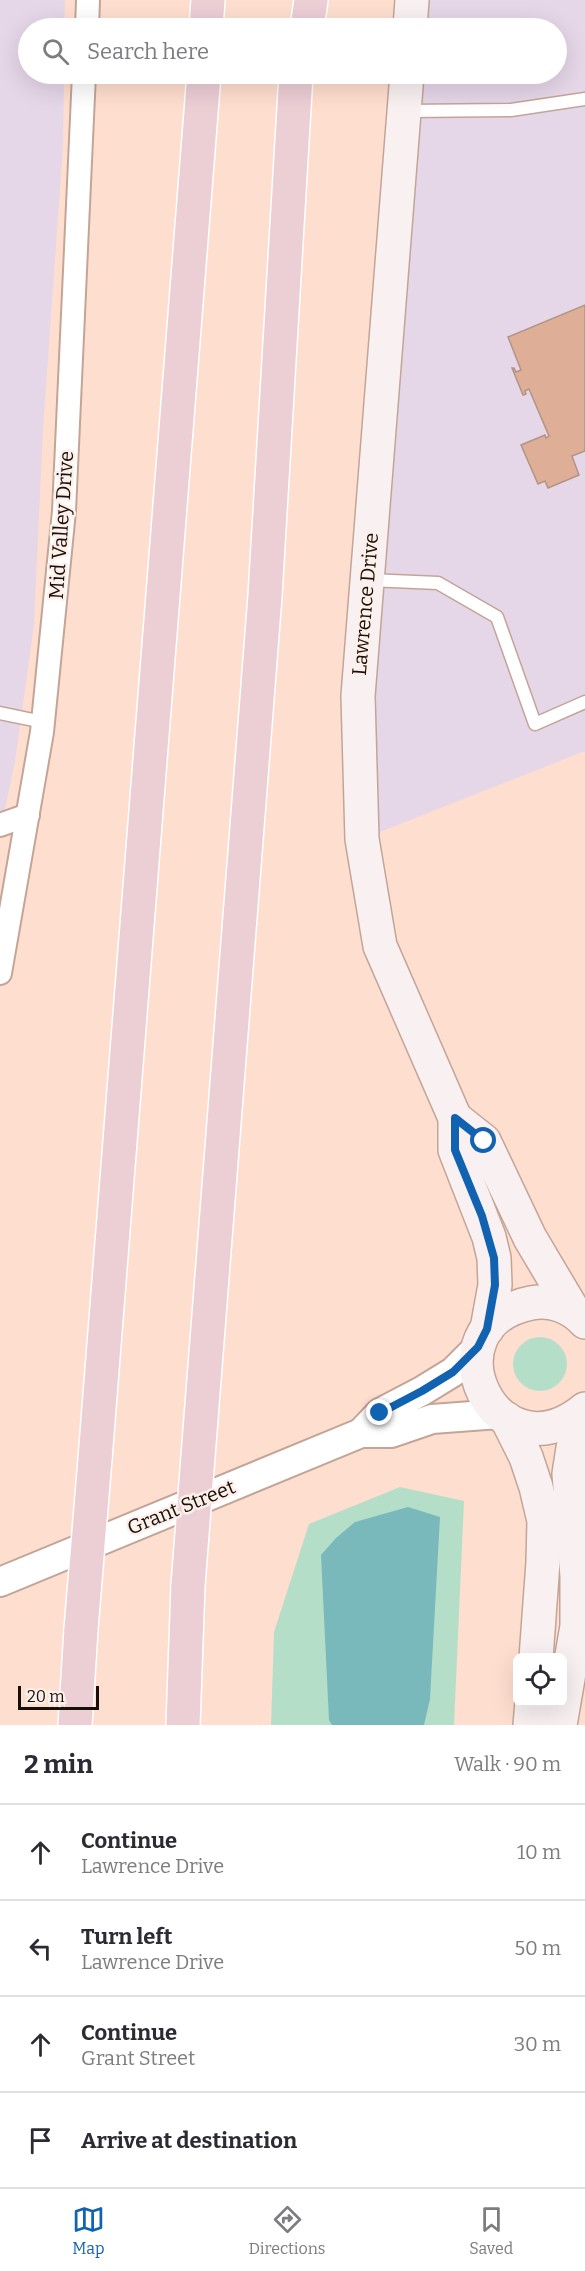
<!DOCTYPE html>
<html lang="en">
<head>
<meta charset="utf-8">
<style>
	:root { --surface:#fff; --page:#f7f7f7; --text:#2b2b33; --muted:#7c7c81; --line:#e1e1e2; --accent:#1163b1 }
	body { margin:0; font-family:Bitter,serif; background:var(--page); color:var(--text) }
	.controls { position:absolute; right:18px; bottom:18px; display:grid; overflow:hidden; border-radius:9px; box-shadow:0 6px 24px #0002 }
	.controls button { width:54px; height:54px; display:grid; place-items:center; padding:0; border:0; border-bottom:2px solid var(--line); background:var(--surface); color:var(--text); font:30px sans-serif }
	.scale { position:absolute; left:18px; bottom:15px; width:81px; box-sizing:border-box; padding-left:6px; border:3px solid #190f0a; border-top:0; font-size:16px; line-height:21px; white-space:nowrap; color:#190f0a; -webkit-text-stroke:4px #fdf0ea; paint-order:stroke }
	.stop { position:absolute; width:18px; height:18px; margin:-14px; border:4px solid #1163b1; border-radius:50%; background:#fff }
	.stop.end { background:#1163b1; border-color:#fff; box-shadow:0 2px 6px #0008 }
	.list { margin:0; padding:0; list-style:none }
	h2 { display:flex; justify-content:space-between; align-items:center; height:78px; margin:0; padding:0 24px; font-size:26px }
	h2 small { font-size:20px; font-weight:400; color:var(--muted) }
	.list li { display:grid; grid-template-columns:39px 1fr auto; gap:18px; align-items:center; box-sizing:border-box; height:96px; padding:0 24px; border-top:2px solid var(--line) }
	.list b { display:block; font-size:22px; white-space:nowrap }
	.list p { margin:0; font-size:20px; white-space:nowrap; color:var(--muted) }
	.list em { font-size:20px; font-style:normal; color:var(--muted) }
	.icon { flex:none; width:33px; height:33px; fill:none; stroke:currentColor; stroke-width:2; stroke-linecap:round; stroke-linejoin:round }
	.map { position:relative; flex:none; width:585px; height:1725px; overflow:hidden }
	.search { position:absolute; background:var(--surface); box-shadow:0 6px 24px #0002; left:18px; right:18px; top:18px; height:66px; display:flex; align-items:center; gap:15px; box-sizing:border-box; padding:0 21px; border-radius:33px; color:var(--muted); font-size:22px }
	.sheet { height:462px; background:var(--surface) }
	nav { display:flex; justify-content:space-around; align-items:center; box-sizing:border-box; height:84px; border-top:2px solid var(--line); background:var(--surface); font-size:16px; color:var(--muted) }
	nav a { display:grid; justify-items:center; gap:3px }
	nav .on { color:var(--accent) }
	.map>svg:first-child { display:block }
</style>
</head>
<body>
<div class="map">
<svg width="585" height="1725" viewBox="0 0 585 1725">
	<rect width="100%" height="100%" fill="#fedecf"/>
	<!-- commercial -->
	<g fill="#e5d6e8">
		<polygon points="0,0 65,0 64,28 28,28 28,74 64,74 63,146 43,428 34,624 15,761 0,833"/>
		<polygon points="412,0 585,0 585,751 362,839 407,74 556,74 556,28 410,28"/>
	</g>
	<!-- green -->
	<g fill="#b5dec9">
		<circle cx="540" cy="1364" r="27"/>
		<polygon points="400,1487 464,1501 454,1725 271,1725 274,1632 309,1524"/>
	</g>
	<!-- water -->
	<polygon fill="#79b9bb" points="408,1507 440,1517 430,1699 424,1725 332,1725 329,1720 321,1555 336,1538 355,1522"/>
	<!-- building -->
	<polygon fill="#dfae97" stroke="#b19486" stroke-width="1.5" points="585,305 585,451 572,456 579,475 548,488 545,481 538,484 521,445 545,435 546,438 549,436 529,389 525,391 526,394 523,395 512,368 514,368 516,372 521,370 508,337"/>
	<g fill="none" stroke-linecap="round" stroke-linejoin="round">
		<!-- service casing -->
		<g stroke="#c3a597" stroke-width="15">
			<g id="service">
				<polyline points="406,111 511,110 585,99"/>
				<polyline points="369,580 438,583 497,617 535,724 585,702"/>
				<polyline points="0,713 43,722"/>
			</g>
		</g>
		<!-- minor casing -->
		<g stroke="#c3a597" stroke-width="26">
			<g id="minor">
				<polyline points="87,28 88,0"/>
				<polyline points="0,825 28,815"/>
				<polyline points="0,973 42,732 64,511 84,74"/>
			</g>
		</g>
		<!-- tertiary casing -->
		<g stroke="#c3a597" stroke-width="32">
			<g id="tertiary">
				<polyline points="361,1433 380,1413 422,1391 453,1372 478,1347"/>
				<polyline points="0,1582 361,1433 391,1433 432,1419 499,1414"/>
			</g>
		</g>
		<!-- secondary casing -->
		<g stroke="#c3a597" stroke-width="36">
			<g id="secondary">
				<polyline points="410,28 412,0"/>
				<polyline points="407,74 358,696 362,839 380,946 455,1118 455,1150 489,1237 494,1258 495,1285 487,1329"/>
				<polyline points="455,1118 484,1141 530,1238 574,1312"/>
				<path d="M585 1322C572 1307 551 1299 531 1303 422 1325 495 1483 585 1409"/>
				<polyline points="507,1419 526,1457 536,1487 544,1521 543,1562 536,1658"/>
				<polyline points="530,1725 532,1702"/>
				<polyline points="560,1725 577,1626 577,1576 569,1474 573,1448 584,1410"/>
			</g>
		</g>
		<!-- motorway casing -->
		<g stroke="#fff" stroke-width="36">
			<g id="motorway">
				<polyline points="206,28 208,0"/>
				<polyline points="307,28 311,0"/>
				<polyline points="201,1418 265,596 296,74"/>
				<polyline points="95,1459 204,74"/>
				<polyline points="75,1725 81,1629"/>
				<polyline points="183,1725 188,1585"/>
			</g>
		</g>
		<!-- service -->
		<use href="#service" stroke="#fff" stroke-width="12"/>
		<!-- minor -->
		<use href="#minor" stroke="#fff" stroke-width="22"/>
		<!-- tertiary -->
		<use href="#tertiary" stroke="#fff" stroke-width="28"/>
		<!-- secondary -->
		<use href="#secondary" stroke="#f9f0f2" stroke-width="33"/>
		<!-- motorway -->
		<use href="#motorway" stroke="#ecced5" stroke-width="33"/>
		<!-- motorway-bridge casing -->
		<g stroke="#fff" stroke-width="36" stroke-linecap="butt">
			<g id="motorway-bridge">
				<polyline points="188,1585 201,1418"/>
				<polyline points="81,1629 95,1459"/>
			</g>
		</g>
		<!-- motorway-bridge -->
		<use href="#motorway-bridge" stroke="#ecced5" stroke-width="33"/>
	</g>
	<g fill="none" stroke-linecap="round" stroke-linejoin="round">
		<!-- route -->
		<polyline stroke="#1163b1" stroke-width="8" points="380,1413 422,1391 453,1372 478,1347 487,1329 495,1285 494,1258 482,1216 455,1150 455,1118 484,1141"/>
	</g>
	<g text-anchor="middle" stroke-width="5" stroke-linejoin="round" paint-order="stroke">
		<!-- street labels -->
		<g font-size="20" fill="#190f0a" stroke="#fdf0ea">
			<text transform="translate(61 525) rotate(-86)" y="7">Mid Valley Drive</text>
			<text transform="translate(365 604) rotate(-85)" y="7">Lawrence Drive</text>
			<text transform="translate(181 1507) rotate(-22)" y="7">Grant Street</text>
		</g>
	</g>
</svg>
<div class="controls">
<button><svg class="icon" aria-label="locate" viewBox="0 0 24 24"><circle cx="12" cy="12" r="6"/><path d="M12 2v4M12 18v4M2 12h4M18 12h4"/></svg></button>
</div>
<div class="scale">20 m</div>
<div class="stop" style="left:484px;top:1141px"></div>
<div class="stop end" style="left:380px;top:1413px"></div>
<div class="search"><svg class="icon" aria-label="search" viewBox="0 0 24 24"><circle cx="10" cy="10" r="6"/><path d="M15 15l6 6"/></svg>Search here</div>
</div>
<section class="sheet">
<h2>2 min<small>Walk · 90 m</small></h2>
<ul class="list">
<li><svg class="icon" aria-label="ahead" viewBox="0 0 24 24"><path d="M12 20V5M6 11l6-6 6 6"/></svg><div><b>Continue</b><p>Lawrence Drive</p></div><em>10 m</em></li>
<li><svg class="icon" aria-label="left" viewBox="0 0 24 24"><path d="M17 20v-9H6M10 6l-5 5 5 5"/></svg><div><b>Turn left</b><p>Lawrence Drive</p></div><em>50 m</em></li>
<li><svg class="icon" aria-label="ahead" viewBox="0 0 24 24"><path d="M12 20V5M6 11l6-6 6 6"/></svg><div><b>Continue</b><p>Grant Street</p></div><em>30 m</em></li>
<li><svg class="icon" aria-label="arrive" viewBox="0 0 24 24"><path d="M6 21V4h12l-3 4 3 4H6"/></svg><div><b>Arrive at destination</b></div></li>
</ul>
</section>
<nav>
<a class="on"><svg class="icon" aria-label="map" viewBox="0 0 24 24"><path d="M3 6l6-2 6 2 6-2v14l-6 2-6-2-6 2zM9 4v14M15 6v14"/></svg>Map</a>
<a><svg class="icon" aria-label="directions" viewBox="0 0 24 24"><path d="M12 3l9 9-9 9-9-9zM9 14v-3h6M13 9l2 2-2 2"/></svg>Directions</a>
<a><svg class="icon" aria-label="saved" viewBox="0 0 24 24"><path d="M7 4h10v16l-5-4-5 4z"/></svg>Saved</a>
</nav>
</body>
</html>
